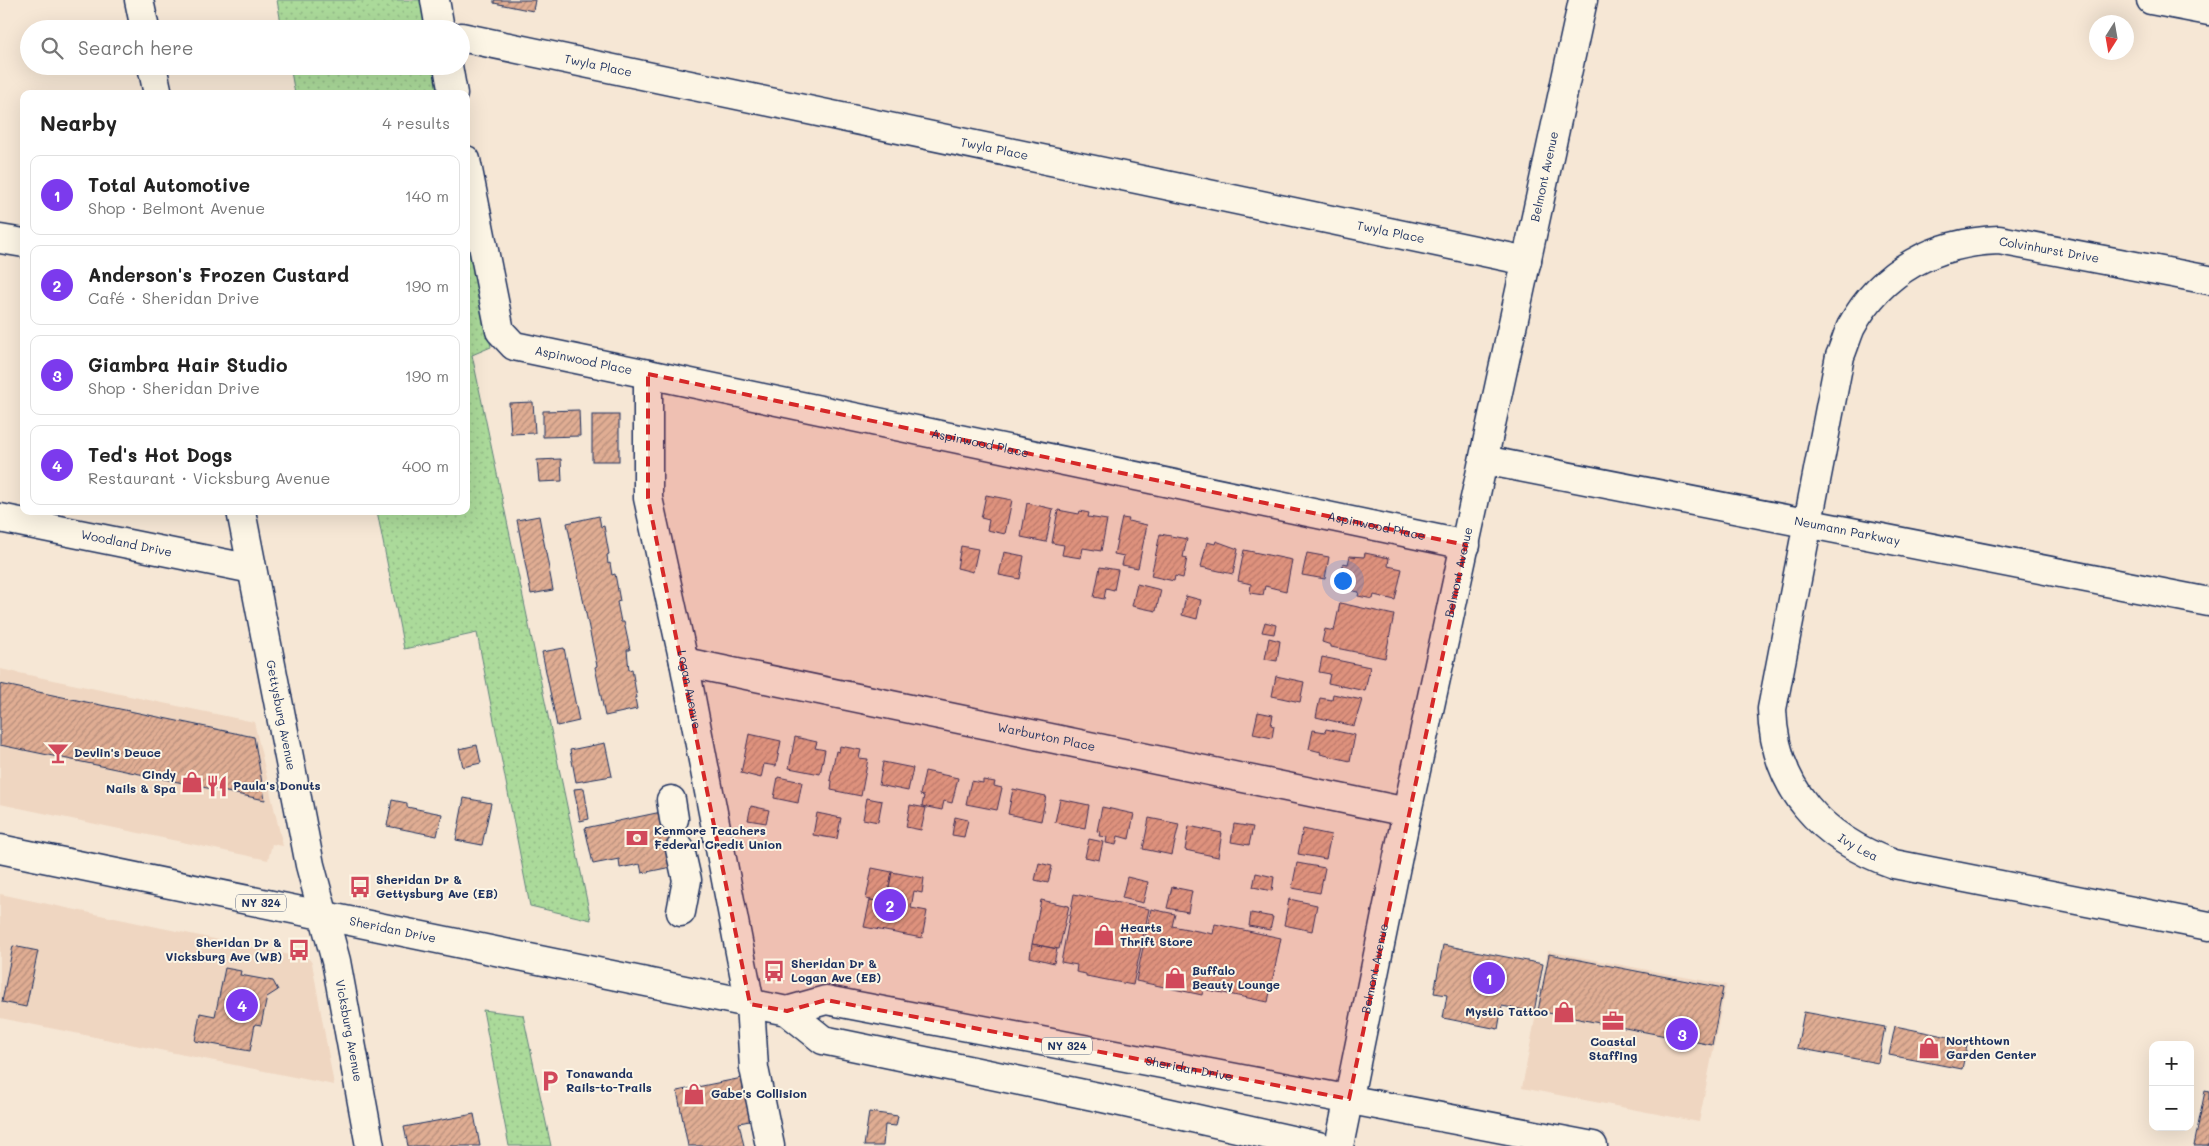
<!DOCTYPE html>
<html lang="en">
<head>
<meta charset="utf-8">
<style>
	:root { --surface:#fff; --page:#f6f6f6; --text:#222; --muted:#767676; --line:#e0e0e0; --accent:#7c3aed }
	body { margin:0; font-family:Mali,sans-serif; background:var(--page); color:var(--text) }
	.controls { position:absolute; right:15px; bottom:15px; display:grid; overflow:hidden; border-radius:10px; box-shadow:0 5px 20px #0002 }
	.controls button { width:45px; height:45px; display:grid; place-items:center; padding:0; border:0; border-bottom:1px solid var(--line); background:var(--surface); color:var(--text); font:25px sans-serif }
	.compass { position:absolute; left:2089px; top:15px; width:45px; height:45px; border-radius:50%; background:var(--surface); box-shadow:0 5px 20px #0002; rotate:191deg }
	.you { position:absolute; left:1342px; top:580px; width:18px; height:18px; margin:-12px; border:4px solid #fff; border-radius:50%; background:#1a73e8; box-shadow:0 0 0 8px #1a73e833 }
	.badge { display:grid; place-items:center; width:32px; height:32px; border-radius:50%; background:var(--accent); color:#fff; font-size:16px; font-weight:700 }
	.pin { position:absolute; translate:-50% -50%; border:2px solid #fff; box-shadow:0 1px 5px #0006 }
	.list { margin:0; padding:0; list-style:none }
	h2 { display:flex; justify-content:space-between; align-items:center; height:65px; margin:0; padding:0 20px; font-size:21px }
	h2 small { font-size:16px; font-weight:400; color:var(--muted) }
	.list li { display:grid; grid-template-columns:32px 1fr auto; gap:15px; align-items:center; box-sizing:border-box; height:80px; margin:0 10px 10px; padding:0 10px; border:1px solid var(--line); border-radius:10px }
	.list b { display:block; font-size:19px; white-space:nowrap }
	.list p { margin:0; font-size:16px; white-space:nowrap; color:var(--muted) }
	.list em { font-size:16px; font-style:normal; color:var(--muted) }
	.icon { flex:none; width:28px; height:28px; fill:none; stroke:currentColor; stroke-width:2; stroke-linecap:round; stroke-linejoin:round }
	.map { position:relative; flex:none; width:2209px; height:1146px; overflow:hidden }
	.search { position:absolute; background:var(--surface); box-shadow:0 5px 20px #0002; left:20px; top:20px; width:450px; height:55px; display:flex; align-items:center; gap:12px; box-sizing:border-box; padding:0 18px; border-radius:28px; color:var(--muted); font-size:19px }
	.panel { position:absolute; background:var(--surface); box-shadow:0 5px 20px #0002; left:20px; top:90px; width:450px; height:425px; border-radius:10px }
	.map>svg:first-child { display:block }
</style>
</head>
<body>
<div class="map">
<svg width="2209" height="1146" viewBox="0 0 2209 1146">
	<defs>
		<pattern id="grass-dots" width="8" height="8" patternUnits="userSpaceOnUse" patternTransform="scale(1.25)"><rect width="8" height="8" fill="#abda9a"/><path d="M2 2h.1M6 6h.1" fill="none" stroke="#93bb87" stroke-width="1.8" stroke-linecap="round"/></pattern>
		<pattern id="building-hatch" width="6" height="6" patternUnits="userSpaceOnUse" patternTransform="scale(1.25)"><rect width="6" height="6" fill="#e0ad93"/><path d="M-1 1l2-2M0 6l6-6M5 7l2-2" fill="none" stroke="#b58d7b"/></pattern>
	</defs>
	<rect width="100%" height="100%" fill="#f6e7d5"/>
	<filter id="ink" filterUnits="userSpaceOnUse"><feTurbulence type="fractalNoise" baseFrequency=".02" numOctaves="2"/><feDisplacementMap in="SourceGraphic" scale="10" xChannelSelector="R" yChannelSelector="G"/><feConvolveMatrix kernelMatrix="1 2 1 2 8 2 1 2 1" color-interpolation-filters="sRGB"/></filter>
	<g filter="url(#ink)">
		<!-- built -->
		<g fill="#efd6c1">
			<polygon points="0,669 254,722 283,846 272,844 268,860 0,804"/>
			<polygon points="0,894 309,959 312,963 334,1085 0,1018"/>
			<polygon points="1548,951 1726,985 1699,1122 1522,1088"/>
		</g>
		<!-- grass -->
		<g fill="url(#grass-dots)" stroke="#63847c">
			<polygon points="277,0 421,0 427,29 282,29"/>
			<polygon points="290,66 434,66 440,94 295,94"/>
			<polygon points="466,225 491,347 472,355 591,920 530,906 477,633 404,649 377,511 466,511"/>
			<polygon points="483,1010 523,1015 551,1146 509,1146"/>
		</g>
		<!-- building -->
		<g fill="url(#building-hatch)" stroke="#1b2f5e">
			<polygon points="494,0 535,0 533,11 494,3"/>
			<polygon points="533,402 535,433 511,434 509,403"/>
			<polygon points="579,410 580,436 543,437 543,411"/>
			<rect x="592" y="415" width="27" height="46"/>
			<polygon points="561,459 562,481 539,482 537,460"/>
			<polygon points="986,495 1012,500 1005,534 987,530 989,520 981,518"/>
			<polygon points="1027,503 1053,509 1046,542 1021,537"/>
			<polygon points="1058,510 1079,514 1080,511 1089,513 1088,517 1107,520 1101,551 1083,548 1081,558 1062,555 1064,545 1052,543"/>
			<polygon points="539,516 553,590 531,594 517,520"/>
			<polygon points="599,516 601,527 604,526 609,554 607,555 608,564 610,563 612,575 615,574 620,601 617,602 621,622 624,622 630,650 627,650 629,670 632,669 637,698 635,698 637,709 605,716 595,667 597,666 567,523"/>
			<polygon points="1122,518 1129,519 1128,521 1147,525 1138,568 1122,565 1124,556 1114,554"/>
			<polygon points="1160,534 1187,539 1183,557 1187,558 1183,578 1175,576 1174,581 1151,576"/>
			<polygon points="1216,541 1238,549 1233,574 1201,567 1207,542 1215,544"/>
			<polygon points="961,546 978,549 973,572 957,568"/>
			<polygon points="1244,550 1292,560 1286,591 1265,586 1263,595 1250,593 1251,584 1238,581"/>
			<polygon points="1004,552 1024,556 1020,579 999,575"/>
			<polygon points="1307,553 1329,557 1325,579 1302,575"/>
			<polygon points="1365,553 1389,558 1388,566 1402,569 1395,600 1374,595 1373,599 1358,596 1359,592 1343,589 1344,582 1339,580 1343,563 1348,564 1350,556 1364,557"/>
			<polygon points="1100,567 1118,570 1114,590 1106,588 1104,599 1094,597"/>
			<polygon points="1137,584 1161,590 1156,611 1132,606"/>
			<polygon points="1186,596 1201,600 1197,619 1182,615"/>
			<polygon points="1340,603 1394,615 1385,658 1331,647 1331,645 1322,642 1325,629 1334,631"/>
			<polygon points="1265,622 1276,625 1274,634 1262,632"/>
			<polygon points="1269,638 1280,641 1277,661 1265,659"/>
			<polygon points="564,648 579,721 557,726 542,652"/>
			<polygon points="1322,657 1370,667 1365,691 1328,683 1330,674 1319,672"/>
			<polygon points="1276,676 1304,682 1300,702 1272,696"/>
			<polygon points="0,684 254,737 265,800 0,745"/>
			<polygon points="1333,694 1362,700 1354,726 1316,717 1320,698 1332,700"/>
			<polygon points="1258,712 1273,715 1271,725 1274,726 1272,738 1253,734"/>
			<polygon points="1326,729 1355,735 1350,761 1320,754 1321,752 1309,749 1313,730 1325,732"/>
			<polygon points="749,734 781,741 776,766 764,764 761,778 741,773"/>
			<polygon points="795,737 817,742 815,748 825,750 820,774 789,768"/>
			<polygon points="605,743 612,776 576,782 570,750"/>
			<polygon points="477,745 481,763 463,767 459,749"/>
			<polygon points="840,746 861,750 859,758 868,759 861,796 831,790 832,781 830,780 836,751 839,752"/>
			<polygon points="883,762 913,768 908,791 879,785"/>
			<polygon points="925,771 958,778 952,803 944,801 942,810 922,806 924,796 920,795"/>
			<polygon points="778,777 802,782 798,803 774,798"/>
			<polygon points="983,780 995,782 994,786 1002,788 997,810 966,804 971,781 983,783"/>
			<polygon points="584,788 589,819 580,821 574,789"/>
			<polygon points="1013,789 1046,796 1041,821 1008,814"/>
			<polygon points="464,798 491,803 482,845 456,840"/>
			<polygon points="867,798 882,801 878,822 863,819"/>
			<polygon points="1060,799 1089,805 1085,828 1055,822"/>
			<polygon points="392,800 407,803 407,807 442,814 437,836 387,826"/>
			<polygon points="910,805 926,808 921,830 906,827"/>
			<polygon points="751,806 769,810 766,823 748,820"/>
			<polygon points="1102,807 1134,814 1129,839 1118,836 1116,845 1106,843 1107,837 1099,836 1100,832 1097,831"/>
			<polygon points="666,811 682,817 688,848 676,866 642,873 640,864 620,868 619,859 593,864 585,828"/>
			<polygon points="817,813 841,818 837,839 813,835"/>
			<polygon points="955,817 968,820 964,837 952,835"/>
			<polygon points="1149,818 1179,824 1172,855 1143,849"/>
			<polygon points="1234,824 1253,827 1249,845 1231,842"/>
			<polygon points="1189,826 1222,833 1218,857 1185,850"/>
			<polygon points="1303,829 1331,835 1326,859 1298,854"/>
			<polygon points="1089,839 1103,842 1099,860 1085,857"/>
			<polygon points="1039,863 1052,866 1048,883 1035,880"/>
			<polygon points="1297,863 1325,868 1320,893 1292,888"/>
			<polygon points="872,868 892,872 886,903 866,899"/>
			<polygon points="892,872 924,878 922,893 914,891 911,908 927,911 922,938 864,927 870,900 886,903"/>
			<polygon points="1256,873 1274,877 1272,891 1253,887"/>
			<polygon points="1127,877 1148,882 1143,903 1122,898"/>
			<polygon points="1172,887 1192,891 1188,912 1167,908"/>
			<polygon points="1074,894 1149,909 1133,985 1086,976 1086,974 1076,972 1077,965 1061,962"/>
			<polygon points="1289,899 1317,905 1312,931 1284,925"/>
			<polygon points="1041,900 1069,906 1059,949 1032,944"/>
			<polygon points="1151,909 1175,914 1172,926 1213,934 1215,924 1281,938 1268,1002 1203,989 1202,995 1136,981"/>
			<polygon points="1251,913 1273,917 1270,930 1249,926"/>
			<polygon points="1032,944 1057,949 1054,963 1030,957"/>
			<polygon points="1443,945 1543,964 1534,1012 1502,1006 1498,1029 1443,1018 1447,995 1434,993"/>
			<polygon points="13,946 38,951 26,1007 2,1002"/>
			<polygon points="1549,954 1723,988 1712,1045 1538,1011"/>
			<polygon points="225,968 241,971 240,975 273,981 278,990 267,997 261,1025 255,1024 250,1051 195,1041 200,1013 215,1016"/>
			<polygon points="1804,1012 1885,1027 1878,1063 1797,1048"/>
			<polygon points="1895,1026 1968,1041 1962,1069 1889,1055"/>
			<polygon points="747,1077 755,1120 739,1123 744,1146 688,1146 677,1091"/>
			<polygon points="2205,1091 2209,1092 2209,1146 2194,1146"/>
			<polygon points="869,1112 898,1116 896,1126 885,1125 883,1146 864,1146"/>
			<polygon points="474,1114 480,1146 408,1146 404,1127"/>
		</g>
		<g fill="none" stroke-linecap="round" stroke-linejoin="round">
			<!-- minor casing -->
			<g stroke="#1b2f5e" stroke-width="31">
				<g id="minor">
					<polyline points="139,0 145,29"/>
					<polyline points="435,0 440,29"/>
					<polyline points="2151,0 2209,11"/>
					<path id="s1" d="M461 37 1527 261"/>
					<polyline points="152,66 158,94"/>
					<polyline points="448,66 453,94"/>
					<path id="s2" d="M466 160 500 331 514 346 1466 545"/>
					<polyline points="0,239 24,243"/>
					<path id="s3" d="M2209 280 1999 240C1936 242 1882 270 1851 327 1847 336 1844 347 1840 356L1772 709C1774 788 1822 839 1894 864L2209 926"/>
					<path id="s4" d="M648 374V498L684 662 750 1004 754 1068 770 1146"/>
					<path id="s5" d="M1484 460 2209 602"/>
					<path id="s6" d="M241 511 310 865 336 961 370 1146"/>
					<path id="s7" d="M0 518 252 569"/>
					<path id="s8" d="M684 662 1407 812"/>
					<polyline points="671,800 674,819"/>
					<polyline points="680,849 687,880 681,912"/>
					<path id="s9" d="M1339 1146 1407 812 1583 0"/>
				</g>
			</g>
			<!-- major casing -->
			<g stroke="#1b2f5e" stroke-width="31">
				<g id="major">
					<path id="s10" d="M0 849 787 1011 823 1040 1103 1098 1318 1146"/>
					<path id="s11" d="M787 1011 826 1000 1593 1146"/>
				</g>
			</g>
			<!-- minor -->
			<use href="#minor" stroke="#fcf5e5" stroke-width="28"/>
			<!-- major -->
			<use href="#major" stroke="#fcf5e5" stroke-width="28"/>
		</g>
	</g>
	<!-- marked area -->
	<path fill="#d62828" fill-opacity="0.2" stroke="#d62828" stroke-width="4" stroke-dasharray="10 6" stroke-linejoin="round" d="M648 374 1466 545 1349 1099 826 1000 787 1011 750 1004 648 498Z"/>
	<!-- icons -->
	<defs>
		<g id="bar-bare" transform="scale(1.725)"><path d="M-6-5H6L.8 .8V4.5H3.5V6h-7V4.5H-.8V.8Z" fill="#d1495b" stroke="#fcf5e5" stroke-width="2.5" paint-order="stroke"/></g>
		<g id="shop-bare" transform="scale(1.725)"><path d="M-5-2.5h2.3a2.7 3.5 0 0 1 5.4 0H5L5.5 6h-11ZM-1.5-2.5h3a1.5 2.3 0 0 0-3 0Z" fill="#d1495b" stroke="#fcf5e5" stroke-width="2.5" paint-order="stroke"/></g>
		<g id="restaurant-bare" transform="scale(1.725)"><path d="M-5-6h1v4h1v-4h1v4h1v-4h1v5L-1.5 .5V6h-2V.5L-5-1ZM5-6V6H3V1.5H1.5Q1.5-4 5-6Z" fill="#d1495b" stroke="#fcf5e5" stroke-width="2.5" paint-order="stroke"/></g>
		<g id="bank-bare" transform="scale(1.725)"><path d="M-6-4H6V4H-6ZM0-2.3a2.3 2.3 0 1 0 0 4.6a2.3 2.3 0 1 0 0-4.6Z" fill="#d1495b" stroke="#fcf5e5" stroke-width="2.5" paint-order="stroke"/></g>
		<g id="bus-bare" transform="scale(1.725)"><path d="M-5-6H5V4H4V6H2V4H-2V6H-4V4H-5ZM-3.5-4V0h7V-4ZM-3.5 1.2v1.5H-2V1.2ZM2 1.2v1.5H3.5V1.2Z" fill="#d1495b" stroke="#fcf5e5" stroke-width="2.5" paint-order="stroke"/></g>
		<g id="office-bare" transform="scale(1.725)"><path d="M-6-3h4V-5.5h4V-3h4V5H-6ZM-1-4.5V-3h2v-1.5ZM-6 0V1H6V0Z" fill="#d1495b" stroke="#fcf5e5" stroke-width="2.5" paint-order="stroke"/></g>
		<g id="parking-bare" transform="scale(1.725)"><path d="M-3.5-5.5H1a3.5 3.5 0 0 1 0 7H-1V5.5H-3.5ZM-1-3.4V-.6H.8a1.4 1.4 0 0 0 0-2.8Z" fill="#d1495b" stroke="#fcf5e5" stroke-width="2.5" paint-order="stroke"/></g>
	</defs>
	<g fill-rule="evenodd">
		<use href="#bar-bare" x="58" y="753"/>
		<use href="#shop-bare" x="192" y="782"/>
		<use href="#restaurant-bare" x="217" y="786"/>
		<use href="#bank-bare" x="637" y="838"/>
		<use href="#bus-bare" x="360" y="887"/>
		<use href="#shop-bare" x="1104" y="935"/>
		<use href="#bus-bare" x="299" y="950"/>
		<use href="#bus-bare" x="774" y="971"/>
		<use href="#shop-bare" x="1175" y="978"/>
		<use href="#shop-bare" x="1564" y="1012"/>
		<use href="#office-bare" x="1613" y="1021"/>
		<use href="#shop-bare" x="1929" y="1048"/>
		<use href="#parking-bare" x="550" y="1081"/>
		<use href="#shop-bare" x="694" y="1094"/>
	</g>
	<g text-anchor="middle" stroke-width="4" stroke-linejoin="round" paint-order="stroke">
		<!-- shield labels -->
		<g fill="#fcf5e5" stroke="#5e6a86" stroke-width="1">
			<rect x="236" y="894.5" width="50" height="17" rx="4"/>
			<rect x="1042" y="1037.5" width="50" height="17" rx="4"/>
		</g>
		<g font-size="11" font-weight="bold" fill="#1b2f5e">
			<text x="261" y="907">NY 324</text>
			<text x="1067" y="1050">NY 324</text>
		</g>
		<!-- street labels -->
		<g font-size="12" fill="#1b2f5e" stroke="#fcf5e5">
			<text dy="4" stroke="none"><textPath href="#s1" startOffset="140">Twyla Place</textPath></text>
			<text dy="4" stroke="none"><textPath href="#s1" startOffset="545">Twyla Place</textPath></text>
			<text dy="4" stroke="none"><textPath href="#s9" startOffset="991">Belmont Avenue</textPath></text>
			<text dy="4" stroke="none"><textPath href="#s1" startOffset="950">Twyla Place</textPath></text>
			<text transform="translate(2049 250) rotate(10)" y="4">Colvinhurst Drive</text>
			<text dy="4" stroke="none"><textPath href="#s2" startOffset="266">Aspinwood Place</textPath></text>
			<text dy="4" stroke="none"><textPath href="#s2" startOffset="671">Aspinwood Place</textPath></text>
			<text dy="4" stroke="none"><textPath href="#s2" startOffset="1076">Aspinwood Place</textPath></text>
			<text dy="4" stroke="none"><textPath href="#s5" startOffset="370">Neumann Parkway</textPath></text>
			<text dy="4" stroke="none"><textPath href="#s7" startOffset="129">Woodland Drive</textPath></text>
			<text dy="4" stroke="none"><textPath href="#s9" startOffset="586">Belmont Avenue</textPath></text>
			<text dy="4" stroke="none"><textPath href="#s4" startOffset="320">Logan Avenue</textPath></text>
			<text dy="4" stroke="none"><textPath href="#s6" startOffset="208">Gettysburg Avenue</textPath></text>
			<text dy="4" stroke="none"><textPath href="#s8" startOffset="370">Warburton Place</textPath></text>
			<text dy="4" stroke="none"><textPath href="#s3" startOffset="956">Ivy Lea</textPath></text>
			<text dy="4" stroke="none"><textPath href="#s10" startOffset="401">Sheridan Drive</textPath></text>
			<text dy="4" stroke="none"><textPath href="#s9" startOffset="181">Belmont Avenue</textPath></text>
			<text dy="4" stroke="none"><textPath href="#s6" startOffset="531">Vicksburg Avenue</textPath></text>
			<text dy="4" stroke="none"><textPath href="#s11" startOffset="410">Sheridan Drive</textPath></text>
		</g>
		<!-- poi labels -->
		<g font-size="12" font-weight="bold" fill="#1b2f5e" stroke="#fcf5e5" text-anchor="start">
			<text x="74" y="757">Devlin's Deuce</text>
			<text x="176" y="779" text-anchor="end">Cindy<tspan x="176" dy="14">Nails &amp; Spa</tspan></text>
			<text x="233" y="790">Paula's Donuts</text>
			<text x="654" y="835">Kenmore Teachers<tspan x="654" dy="14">Federal Credit Union</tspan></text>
			<text x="376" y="884">Sheridan Dr &amp;<tspan x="376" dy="14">Gettysburg Ave (EB)</tspan></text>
			<text x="1120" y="932">Hearts<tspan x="1120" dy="14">Thrift Store</tspan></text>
			<text x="282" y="947" text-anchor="end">Sheridan Dr &amp;<tspan x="282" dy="14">Vicksburg Ave (WB)</tspan></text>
			<text x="791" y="968">Sheridan Dr &amp;<tspan x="791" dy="14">Logan Ave (EB)</tspan></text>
			<text x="1192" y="975">Buffalo<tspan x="1192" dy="14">Beauty Lounge</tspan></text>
			<text x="1548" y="1016" text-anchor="end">Mystic Tattoo</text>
			<text x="1946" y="1045">Northtown<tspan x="1946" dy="14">Garden Center</tspan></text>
			<text x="1613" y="1046" text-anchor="middle">Coastal<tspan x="1613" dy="14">Staffing</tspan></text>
			<text x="566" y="1078">Tonawanda<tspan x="566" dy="14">Rails-to-Trails</tspan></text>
			<text x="711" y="1098">Gabe's Collision</text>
		</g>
	</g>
</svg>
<div class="controls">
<button>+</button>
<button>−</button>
</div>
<svg class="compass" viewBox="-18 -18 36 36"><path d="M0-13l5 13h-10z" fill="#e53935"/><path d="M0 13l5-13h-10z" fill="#767676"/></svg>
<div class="you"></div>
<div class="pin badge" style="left:1489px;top:978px">1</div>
<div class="pin badge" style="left:890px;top:905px">2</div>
<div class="pin badge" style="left:1682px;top:1034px">3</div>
<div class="pin badge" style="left:242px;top:1005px">4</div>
<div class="search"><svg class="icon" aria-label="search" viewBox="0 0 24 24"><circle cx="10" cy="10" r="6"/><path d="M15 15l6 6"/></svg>Search here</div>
<section class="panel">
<h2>Nearby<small>4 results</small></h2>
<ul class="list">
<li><span class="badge">1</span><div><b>Total Automotive</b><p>Shop · Belmont Avenue</p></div><em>140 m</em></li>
<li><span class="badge">2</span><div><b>Anderson's Frozen Custard</b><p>Café · Sheridan Drive</p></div><em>190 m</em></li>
<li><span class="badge">3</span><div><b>Giambra Hair Studio</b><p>Shop · Sheridan Drive</p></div><em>190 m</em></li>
<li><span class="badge">4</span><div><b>Ted's Hot Dogs</b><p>Restaurant · Vicksburg Avenue</p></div><em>400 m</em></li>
</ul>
</section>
</div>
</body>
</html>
